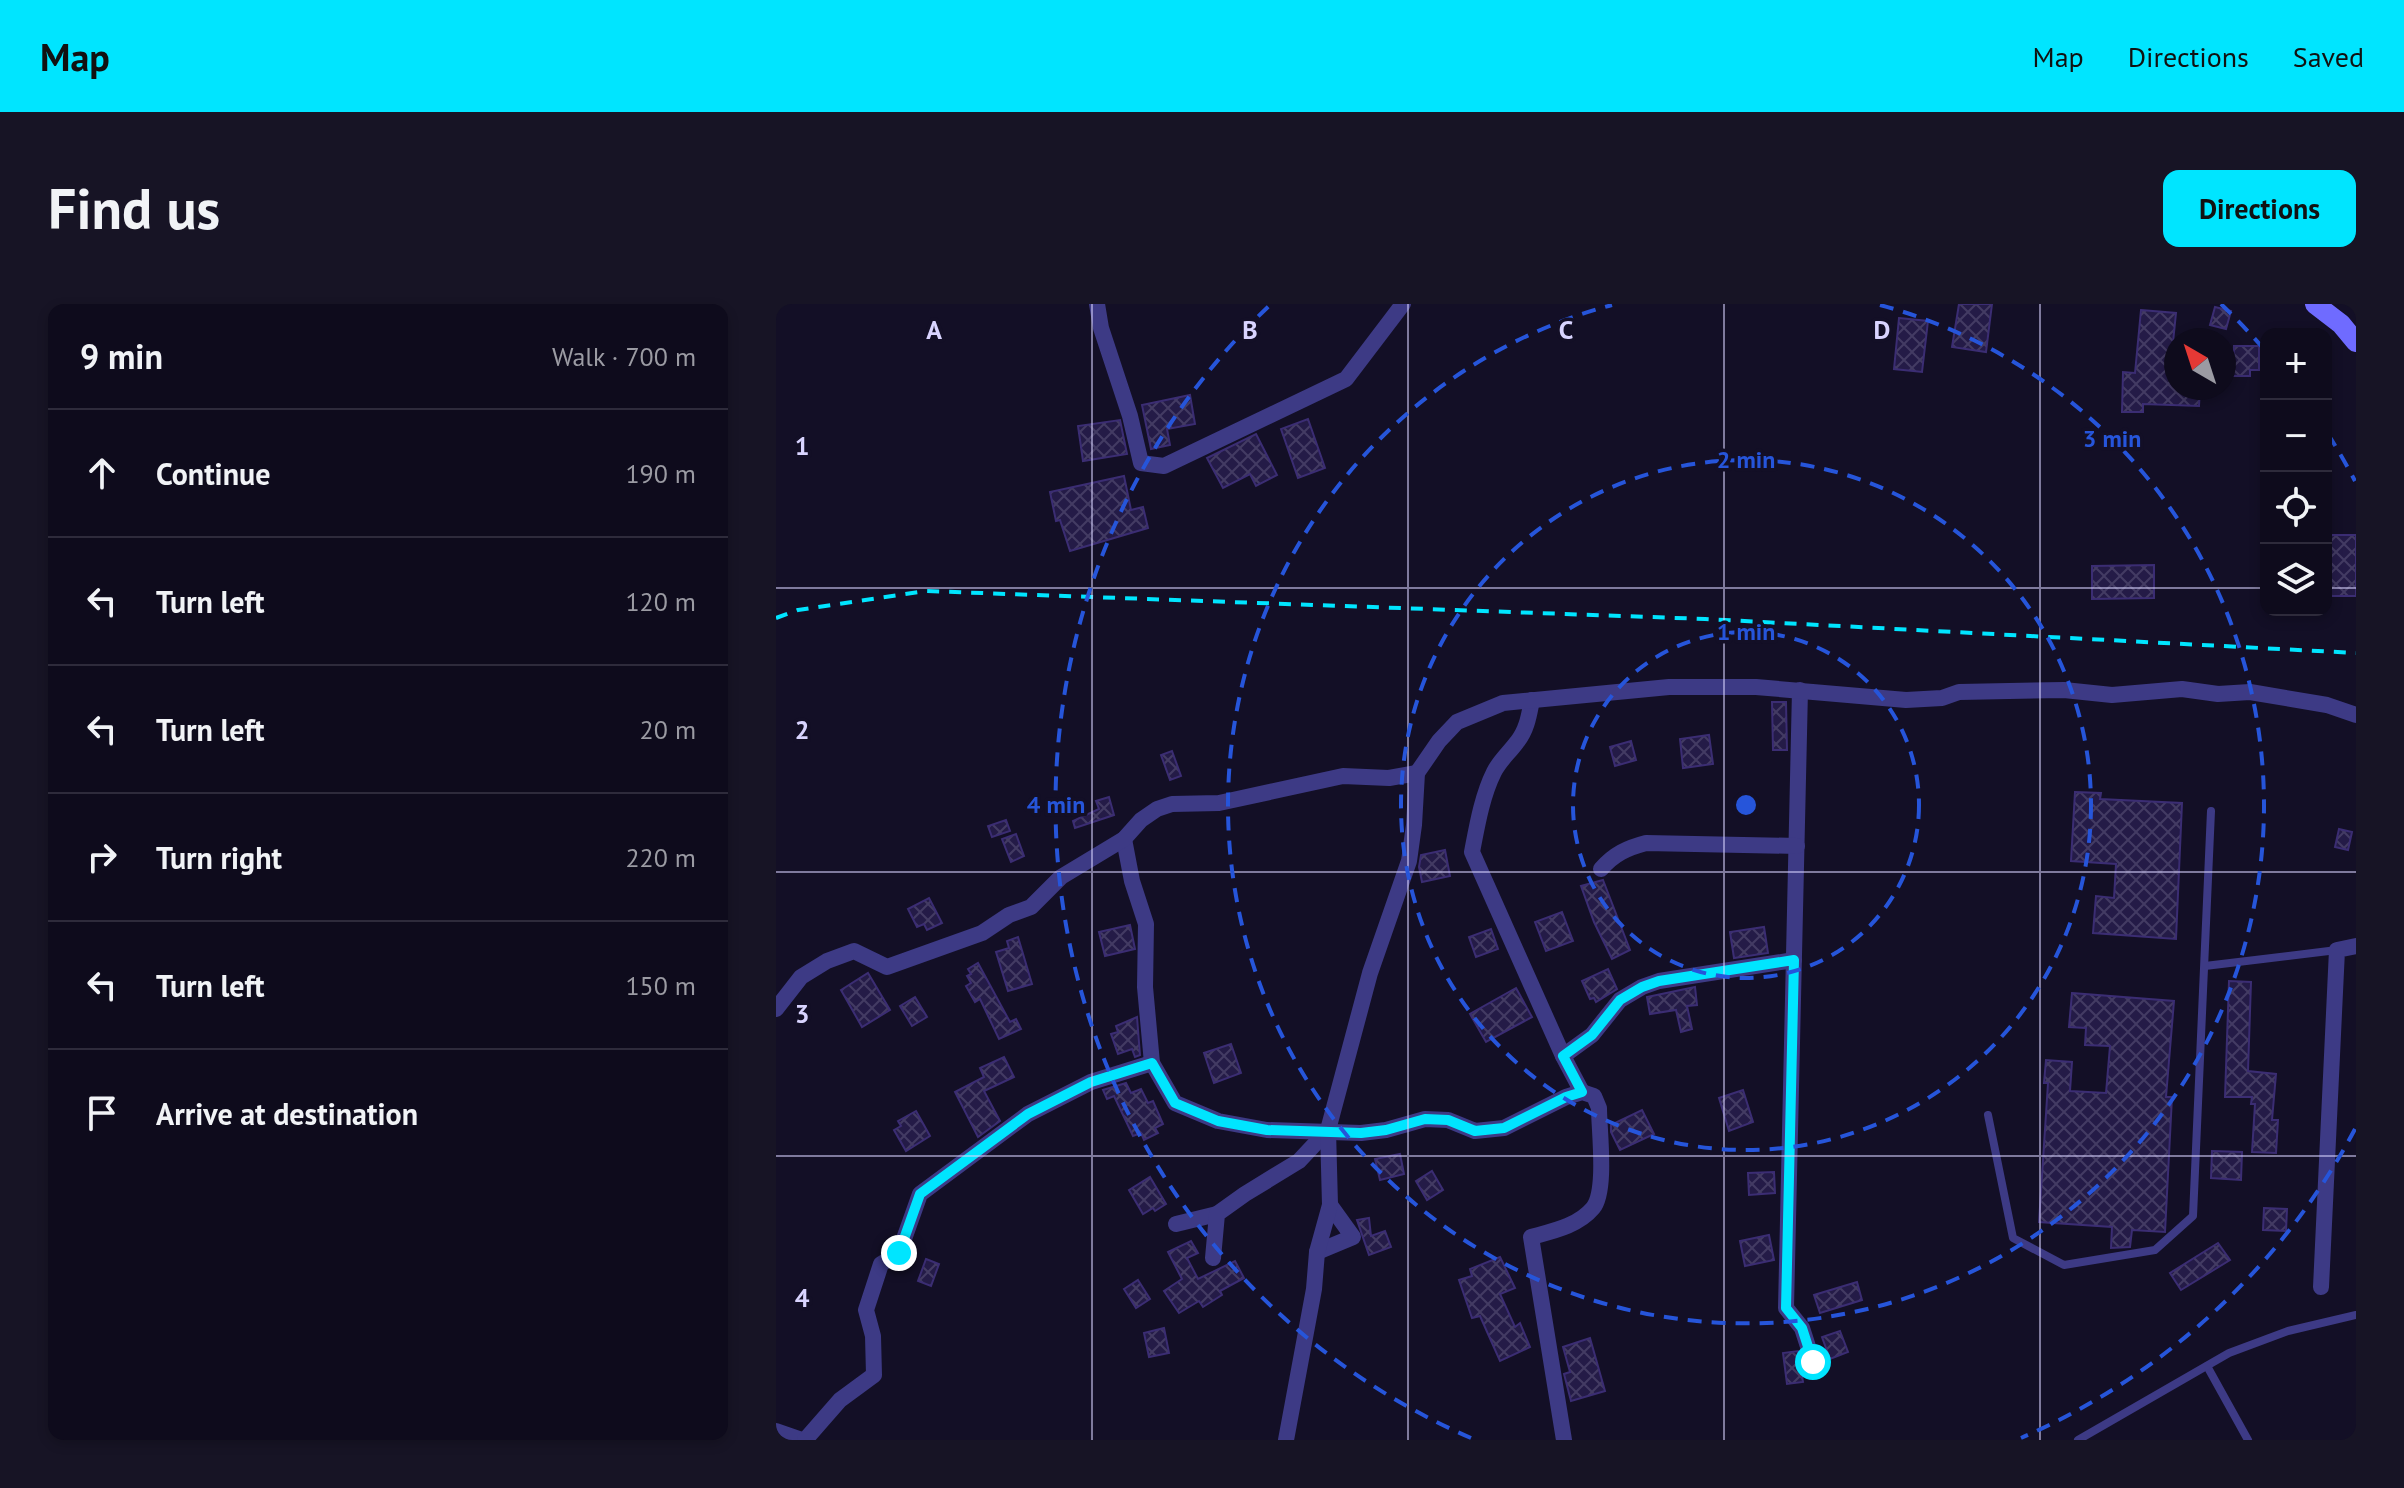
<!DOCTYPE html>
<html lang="en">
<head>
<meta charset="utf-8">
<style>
	:root { --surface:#0e0b1c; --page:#171425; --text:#f1f3f6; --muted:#9b9ba3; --line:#2e2b3b; --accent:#00e5ff }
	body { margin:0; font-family:"PT Sans",sans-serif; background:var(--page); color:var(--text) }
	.controls { position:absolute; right:24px; top:24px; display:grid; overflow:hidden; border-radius:16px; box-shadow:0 4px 12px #0003 }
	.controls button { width:72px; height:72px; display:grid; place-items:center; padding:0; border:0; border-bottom:2px solid var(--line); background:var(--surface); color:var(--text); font:40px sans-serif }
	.compass { position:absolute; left:1388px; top:24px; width:72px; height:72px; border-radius:50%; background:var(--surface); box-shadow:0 4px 12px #0003; rotate:321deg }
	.stop { position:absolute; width:24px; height:24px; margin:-18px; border:6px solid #00e5ff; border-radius:50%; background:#fff }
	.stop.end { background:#00e5ff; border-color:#fff; box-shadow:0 2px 8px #0008 }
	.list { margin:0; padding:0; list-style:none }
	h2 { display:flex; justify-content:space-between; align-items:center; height:104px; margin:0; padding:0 32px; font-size:34px }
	h2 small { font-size:26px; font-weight:400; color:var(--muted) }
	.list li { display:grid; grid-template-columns:52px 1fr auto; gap:24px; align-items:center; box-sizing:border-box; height:128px; padding:0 32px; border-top:2px solid var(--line) }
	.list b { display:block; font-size:30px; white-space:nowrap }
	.list em { font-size:26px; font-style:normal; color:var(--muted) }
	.icon { flex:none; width:44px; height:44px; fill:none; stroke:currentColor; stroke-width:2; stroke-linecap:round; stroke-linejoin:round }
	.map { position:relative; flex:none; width:1580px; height:1136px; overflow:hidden; border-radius:16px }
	header { display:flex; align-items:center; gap:48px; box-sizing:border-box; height:112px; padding:0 40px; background:var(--accent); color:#111 }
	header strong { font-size:38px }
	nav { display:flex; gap:44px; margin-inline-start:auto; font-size:28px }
	.intro { display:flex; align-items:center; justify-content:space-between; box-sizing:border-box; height:192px; padding:0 48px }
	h1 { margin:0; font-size:56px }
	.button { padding:20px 36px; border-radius:16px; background:var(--accent); color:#111; font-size:28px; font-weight:700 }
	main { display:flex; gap:48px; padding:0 48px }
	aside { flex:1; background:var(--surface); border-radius:16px; box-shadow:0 4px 12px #0003 }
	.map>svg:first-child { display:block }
</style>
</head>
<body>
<header>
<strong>Map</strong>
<nav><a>Map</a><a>Directions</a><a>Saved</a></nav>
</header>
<div class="intro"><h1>Find us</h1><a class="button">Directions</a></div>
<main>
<aside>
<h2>9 min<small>Walk · 700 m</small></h2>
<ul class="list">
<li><svg class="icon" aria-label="ahead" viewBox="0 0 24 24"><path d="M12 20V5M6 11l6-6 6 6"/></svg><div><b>Continue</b></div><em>190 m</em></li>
<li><svg class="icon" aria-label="left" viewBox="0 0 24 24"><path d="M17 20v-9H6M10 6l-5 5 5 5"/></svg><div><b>Turn left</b></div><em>120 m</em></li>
<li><svg class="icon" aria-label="left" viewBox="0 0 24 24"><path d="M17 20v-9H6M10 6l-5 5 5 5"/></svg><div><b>Turn left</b></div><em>20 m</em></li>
<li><svg class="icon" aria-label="right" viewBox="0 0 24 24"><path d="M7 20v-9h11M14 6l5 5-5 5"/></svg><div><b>Turn right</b></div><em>220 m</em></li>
<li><svg class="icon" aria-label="left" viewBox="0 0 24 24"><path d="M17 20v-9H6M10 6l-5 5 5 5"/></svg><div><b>Turn left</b></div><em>150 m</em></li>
<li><svg class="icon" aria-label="arrive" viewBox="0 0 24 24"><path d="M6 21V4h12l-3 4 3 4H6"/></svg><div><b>Arrive at destination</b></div></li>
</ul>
</aside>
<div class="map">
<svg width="1580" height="1136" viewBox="0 0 1580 1136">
	<defs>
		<pattern id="building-cross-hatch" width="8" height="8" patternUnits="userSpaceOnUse" patternTransform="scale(2)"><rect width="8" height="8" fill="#241b47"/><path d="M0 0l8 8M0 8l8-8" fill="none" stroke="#433b63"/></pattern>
	</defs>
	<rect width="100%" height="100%" fill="#130f26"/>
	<!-- building -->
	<g fill="url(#building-cross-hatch)" stroke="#3b2d73" stroke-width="2">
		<polygon points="1183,0 1216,0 1210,48 1176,43"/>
		<polygon points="1439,3 1455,7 1450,25 1434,21"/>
		<polygon points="1365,6 1400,9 1394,68 1400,69 1400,84 1424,84 1423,102 1367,100 1367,108 1346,108 1347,68 1359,69"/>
		<polygon points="1123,14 1152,17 1146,68 1118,65"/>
		<polygon points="1458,42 1483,42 1483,66 1474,66 1474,72 1457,72"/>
		<polygon points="414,91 419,120 391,125 394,141 375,145 366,101"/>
		<polygon points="532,115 549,164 522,174 505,125"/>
		<polygon points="344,116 351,150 307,157 302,122"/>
		<polygon points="480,130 501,171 480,182 474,170 447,184 431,154"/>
		<polygon points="348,172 355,206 367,203 372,224 294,247 284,216 280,217 274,188"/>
		<rect x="1550" y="231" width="30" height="61"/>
		<polygon points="1378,261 1378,294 1316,295 1316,262"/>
		<polygon points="996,398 1010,398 1011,446 997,446"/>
		<polygon points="933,431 937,460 907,464 904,435"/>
		<polygon points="855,437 860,456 839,462 834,443"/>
		<polygon points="396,447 405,472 394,476 385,451"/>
		<polygon points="1299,488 1325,489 1324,495 1406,499 1400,635 1317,629 1320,592 1338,594 1340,560 1295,557"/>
		<polygon points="333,493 338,511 299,524 297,517 323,505 320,497"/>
		<polygon points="230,516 234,527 216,533 212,522"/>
		<polygon points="1563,525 1576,528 1572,546 1559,543"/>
		<polygon points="240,530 248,552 235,558 226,535"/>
		<polygon points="669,546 674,572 646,578 643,563 645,551"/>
		<polygon points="827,576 854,646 836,655 818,618 805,582"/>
		<polygon points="153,594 166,619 151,626 148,620 141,623 132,605"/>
		<polygon points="786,608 797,637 770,647 759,618"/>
		<polygon points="354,621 359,645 329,652 323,628"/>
		<polygon points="988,623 992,649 958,654 954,628"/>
		<polygon points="715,625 722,645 700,653 693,633"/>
		<polygon points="242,633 256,680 232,687 220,648 233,644 231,637"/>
		<polygon points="202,659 234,718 240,715 245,725 223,735 204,695 199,698 190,682 195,679 191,672 195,670 192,665"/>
		<polygon points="832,665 841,685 820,698 818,694 814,695 806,677"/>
		<polygon points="92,669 114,706 86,723 65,686"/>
		<polygon points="1453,677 1475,678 1472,767 1500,770 1496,816 1502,816 1500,849 1476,848 1479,800 1475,800 1476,793 1449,793"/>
		<polygon points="919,683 921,701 911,702 916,725 905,728 900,706 874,710 871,693"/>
		<polygon points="740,684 756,713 710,738 694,710"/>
		<polygon points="1296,689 1398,697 1390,793 1396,793 1389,928 1356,926 1354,943 1335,944 1336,923 1263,918 1272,779 1268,779 1270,756 1296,758 1294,787 1330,789 1334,742 1309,741 1310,724 1293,723"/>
		<polygon points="139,693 151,713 136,722 124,702"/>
		<polygon points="361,713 364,751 359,753 356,745 342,750 335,730 342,728 340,722"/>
		<polygon points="455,740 465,769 438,779 428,749"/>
		<polygon points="228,753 238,773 208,787 224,817 202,833 179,788 208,773 204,764"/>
		<polygon points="350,779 355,789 365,785 372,799 377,797 387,820 379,824 382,829 368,836 365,829 357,832 338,792 331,795 327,786"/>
		<polygon points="967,786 977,818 953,827 943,794"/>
		<polygon points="866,806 878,830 844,846 835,828 835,821"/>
		<polygon points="140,807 154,832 130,847 118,826 125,822 122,817"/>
		<polygon points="1436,847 1466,848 1465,876 1435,874"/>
		<polygon points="624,850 628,870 604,876 599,855"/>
		<polygon points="656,867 667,886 651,896 640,877"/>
		<polygon points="998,868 999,889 973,891 972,869"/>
		<polygon points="374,873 390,900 379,907 377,904 367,910 353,886"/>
		<polygon points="1488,904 1511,905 1510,927 1487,926"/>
		<polygon points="593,914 595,932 609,927 615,943 593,951 581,916"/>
		<polygon points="993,931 998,956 969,962 964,937"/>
		<polygon points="415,937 422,949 411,954 422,975 459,957 468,974 444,987 446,991 427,1003 423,997 403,1009 388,987 406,975 392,948"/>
		<polygon points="1442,939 1454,956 1405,986 1394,969"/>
		<polygon points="724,953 739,984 724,990 739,1023 744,1019 754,1043 724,1057 704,1012 696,1014 683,976 696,972 694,965"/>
		<polygon points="150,955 163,960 155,982 142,977"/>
		<polygon points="362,976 374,995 360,1004 348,985"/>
		<polygon points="1081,978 1086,996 1044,1009 1038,991"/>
		<polygon points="388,1024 393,1049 373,1053 368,1029"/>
		<polygon points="1064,1027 1072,1048 1054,1055 1046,1033"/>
		<polygon points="814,1034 829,1087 795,1097 788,1070 794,1068 787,1043"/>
		<polygon points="1022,1047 1027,1078 1011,1080 1007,1049"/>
	</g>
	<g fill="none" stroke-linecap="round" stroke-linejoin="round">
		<!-- lane -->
		<g stroke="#3d3a85" stroke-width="8">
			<polyline points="1429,662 1561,646"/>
			<polyline points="1212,811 1237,934 1288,961 1379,946 1417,912 1435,507"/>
			<polyline points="1431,1062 1472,1136"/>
			<polyline points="1302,1136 1453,1049 1512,1027 1580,1011"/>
		</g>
		<!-- street -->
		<g stroke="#3d3a85" stroke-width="16">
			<polyline points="321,0 325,24 354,112 365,159 388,162 570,75 627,0"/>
			<polyline points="1024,386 1010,1004 1026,1024 1037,1058"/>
			<path d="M756 396C753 411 751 426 741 438 733 449 724 456 718 468 706 492 701 522 696 548L787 752"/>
			<path d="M348 535 356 577 370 620 369 683 376 759 399 799 442 817 491 826 585 829 610 826 649 815 672 816 699 827 728 824 790 793 806 788 818 792 823 804C823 826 831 887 817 904 802 922 777 927 755 933L788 1136"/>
			<path d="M825 565C838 550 851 544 870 539L1021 542"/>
			<polyline points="0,705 25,673 51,657 78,647 111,663 206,629 233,611 255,603 285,573 348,535 365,516 381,505 396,500 443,499 567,472 613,474 641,469"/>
			<polyline points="806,788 787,752 816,731 844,696 866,683 883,677 1018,656"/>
			<polyline points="400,920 441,910"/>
			<polyline points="541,948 577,933 554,901"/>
			<polyline points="437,954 441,910 469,890 523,857 552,826"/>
			<polyline points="1545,983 1561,646 1580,642"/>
			<polyline points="0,1127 26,1136"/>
			<polyline points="29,1136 64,1096 98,1071 97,1032 90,1006 105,960 123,949 144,890 252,810 315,778 376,759"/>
			<polyline points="510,1136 538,985 541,948 554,901 552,826 594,669 633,557 638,521 641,469 663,437 681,418 727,399 893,383 980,383 1130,396 1166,394 1183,388 1288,386 1336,391 1406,385 1442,390 1474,388 1551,401 1580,411"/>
		</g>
		<!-- secondary -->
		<polyline stroke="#6f6bff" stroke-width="20" points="1539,0 1565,20 1580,38"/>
		<!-- rail -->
		<polyline stroke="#00e5ff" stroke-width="4" stroke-dasharray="12 10" stroke-linecap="butt" points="0,314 22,306 149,287 929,315 1580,349"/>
	</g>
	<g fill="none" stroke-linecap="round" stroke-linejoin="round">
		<!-- route -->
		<polyline stroke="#00e5ff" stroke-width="10" points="123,949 144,890 252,810 315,778 376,759 399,799 442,817 491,826 585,829 610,826 649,815 672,816 699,827 728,824 790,793 806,788 787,752 816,731 844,696 866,683 883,677 1018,656 1010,1004 1026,1024 1037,1058"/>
	</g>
	<!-- grid -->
	<path fill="none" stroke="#d9d4ff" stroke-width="2" stroke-opacity="0.55" d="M316 0V1136M632 0V1136M948 0V1136M1264 0V1136M0 284H1490M1550 284H1580M0 568H1580M0 852H1580"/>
	<!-- distance rings -->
	<g fill="none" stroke="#2655da" stroke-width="4" stroke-dasharray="14 10">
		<circle cx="970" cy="501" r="173"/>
		<circle cx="970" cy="501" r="345"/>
		<path d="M1104 1A518 518 0 1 1 836 1"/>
		<path d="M1579 825A690 690 0 0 1 1245 1134M695 1134A690 690 0 0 1 495 0M1445 0A690 690 0 0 1 1487 44M1552 130A690 690 0 0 1 1579 177"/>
	</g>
	<g font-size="26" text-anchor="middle" font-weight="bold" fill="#d9d4ff" stroke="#130f26" stroke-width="7" stroke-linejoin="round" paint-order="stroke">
		<text x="158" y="35">A</text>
		<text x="474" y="35">B</text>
		<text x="790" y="35">C</text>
		<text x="1106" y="35">D</text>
		<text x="26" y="151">1</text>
		<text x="26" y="435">2</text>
		<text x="26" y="719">3</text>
		<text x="26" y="1003">4</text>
	</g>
	<circle cx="970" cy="501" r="12" fill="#2655da" stroke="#130f26" stroke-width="4"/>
	<g font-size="24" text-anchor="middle" font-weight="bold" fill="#2655da" stroke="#130f26" stroke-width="7" stroke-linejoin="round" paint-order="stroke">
		<text x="1336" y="143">3 min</text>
		<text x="970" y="164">2 min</text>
		<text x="970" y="336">1 min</text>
		<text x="280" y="509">4 min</text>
	</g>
</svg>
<div class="controls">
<button>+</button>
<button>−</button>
<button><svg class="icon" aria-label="locate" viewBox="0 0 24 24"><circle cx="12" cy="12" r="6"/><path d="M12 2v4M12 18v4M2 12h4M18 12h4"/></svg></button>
<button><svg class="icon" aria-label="layers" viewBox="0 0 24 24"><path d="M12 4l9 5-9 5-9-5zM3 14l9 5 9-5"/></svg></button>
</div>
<svg class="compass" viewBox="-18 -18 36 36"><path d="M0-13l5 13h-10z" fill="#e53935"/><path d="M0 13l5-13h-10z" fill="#9b9ba3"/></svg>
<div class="stop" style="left:1037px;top:1058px"></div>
<div class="stop end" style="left:123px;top:949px"></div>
</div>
</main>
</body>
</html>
